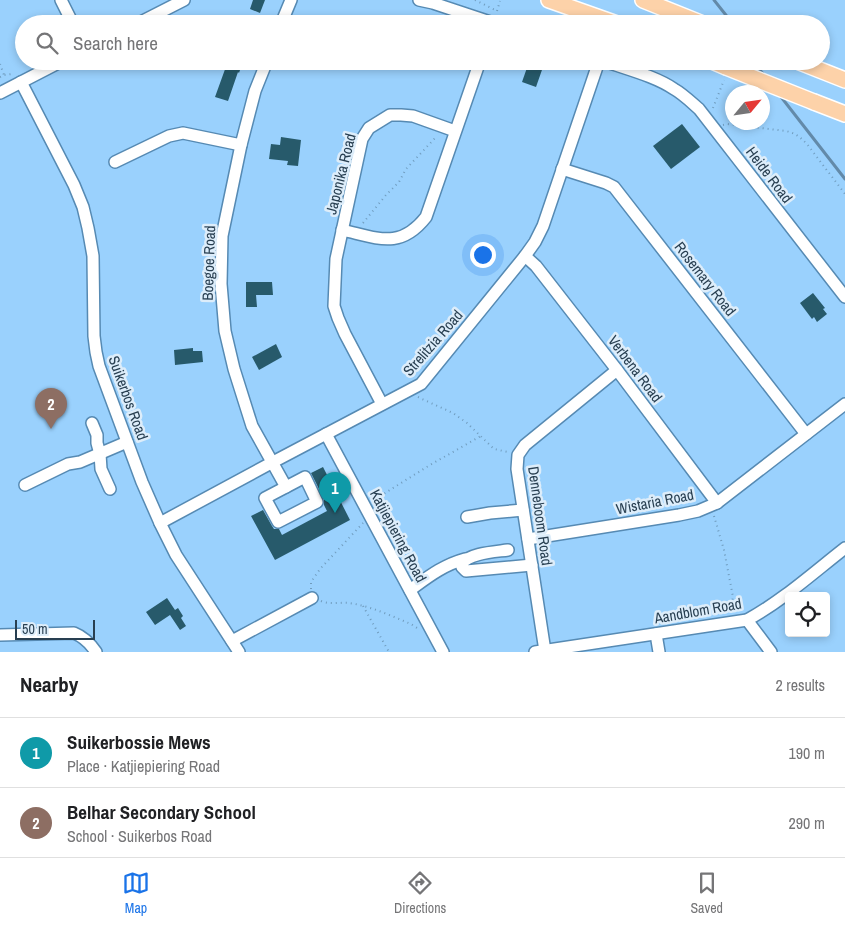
<!DOCTYPE html>
<html lang="en">
<head>
<meta charset="utf-8">
<style>
	:root { --surface:#fff; --page:#f2f2f2; --text:#202124; --muted:#757577; --line:#e0e0e0; --accent:#1a73e8 }
	body { margin:0; font-family:"Archivo Narrow",sans-serif; background:var(--page); color:var(--text) }
	.controls { position:absolute; right:15px; bottom:15px; display:grid; overflow:hidden; border-radius:5px; box-shadow:0 2px 8px #0003 }
	.controls button { width:45px; height:45px; display:grid; place-items:center; padding:0; border:0; border-bottom:1px solid var(--line); background:var(--surface); color:var(--text); font:25px sans-serif }
	.compass { position:absolute; left:725px; top:85px; width:45px; height:45px; border-radius:50%; background:var(--surface); box-shadow:0 2px 8px #0003; rotate:61deg }
	.scale { position:absolute; left:15px; bottom:12px; width:80px; box-sizing:border-box; padding-left:5px; border:2px solid #283f51; border-top:0; font-size:14px; line-height:18px; white-space:nowrap; color:#283f51; -webkit-text-stroke:4px #ddedfa; paint-order:stroke }
	.you { position:absolute; left:482px; top:254px; width:18px; height:18px; margin:-12px; border:4px solid #fff; border-radius:50%; background:#1a73e8; box-shadow:0 0 0 8px #1a73e833 }
	.badge { display:grid; place-items:center; width:32px; height:32px; border-radius:50%; background:var(--accent); color:#fff; font-size:16px; font-weight:700 }
	.pin { position:absolute; translate:-50% -41px; filter:drop-shadow(0 1px 2px #0008) }
	.pin::after { content:''; position:absolute; top:26px; width:18px; height:15px; background:inherit; clip-path:polygon(0 0,100% 0,50% 100%) }
	.list { margin:0; padding:0; list-style:none }
	h2 { display:flex; justify-content:space-between; align-items:center; height:65px; margin:0; padding:0 20px; font-size:21px }
	h2 small { font-size:16px; font-weight:400; color:var(--muted) }
	.list li { display:grid; grid-template-columns:32px 1fr auto; gap:15px; align-items:center; box-sizing:border-box; height:70px; padding:0 20px; border-top:1px solid var(--line) }
	.list b { display:block; font-size:19px; white-space:nowrap }
	.list p { margin:0; font-size:16px; white-space:nowrap; color:var(--muted) }
	.list em { font-size:16px; font-style:normal; color:var(--muted) }
	.icon { flex:none; width:28px; height:28px; fill:none; stroke:currentColor; stroke-width:2; stroke-linecap:round; stroke-linejoin:round }
	.map { position:relative; flex:none; width:845px; height:652px; overflow:hidden }
	.search { position:absolute; background:var(--surface); box-shadow:0 2px 8px #0003; left:15px; right:15px; top:15px; height:55px; display:flex; align-items:center; gap:12px; box-sizing:border-box; padding:0 18px; border-radius:28px; color:var(--muted); font-size:19px }
	.sheet { height:205px; background:var(--surface) }
	nav { display:flex; justify-content:space-around; align-items:center; box-sizing:border-box; height:70px; border-top:1px solid var(--line); background:var(--surface); font-size:14px; color:var(--muted) }
	nav a { display:grid; justify-items:center; gap:2px }
	nav .on { color:var(--accent) }
	.map>svg:first-child { display:block }
</style>
</head>
<body>
<div class="map">
<svg width="845" height="652" viewBox="0 0 845 652">
	<rect width="100%" height="100%" fill="#9ad1fd"/>
	<!-- building -->
	<g fill="#275a6b">
		<polygon points="253,0 265,0 260,13 250,9"/>
		<polygon points="228,61 243,61 239,73 238,72 228,101 215,97"/>
		<polygon points="529,62 543,67 536,87 522,82"/>
		<polygon points="682,124 700,147 671,169 653,146"/>
		<polygon points="281,137 301,140 298,166 287,165 288,161 269,159 271,144 280,145"/>
		<polygon points="246,282 272,282 273,295 256,295 257,307 246,307"/>
		<polygon points="813,293 825,308 823,309 827,314 817,322 814,317 812,319 800,303"/>
		<polygon points="276,344 282,357 259,370 252,357"/>
		<polygon points="193,348 193,351 202,351 203,362 175,365 174,350"/>
		<polygon points="323,467 350,520 275,560 251,516 263,510 272,526 274,529 279,529 282,535 327,511 324,505 324,499 311,473"/>
		<polygon points="167,598 175,610 178,608 183,616 181,618 186,626 180,630 170,615 155,625 146,612"/>
	</g>
	<g fill="none" stroke-linecap="round" stroke-linejoin="round">
		<!-- minor casing -->
		<g stroke="#568ab3" stroke-width="14">
			<g id="minor">
				<polyline points="61,0 73,24"/>
				<polyline points="419,0 433,3 496,24"/>
				<polyline points="137,24 184,0"/>
				<polyline points="281,24 291,0"/>
				<polyline points="267,61 255,91 241,145 222,236 221,284 225,331 234,369 252,426 286,487"/>
				<path d="M604 61C626 69 655 76 674 89 683 94 691 102 699 109L845 297"/>
				<polyline points="21,82 74,185 83,207 88,228 93,256 94,336 96,352 99,366 142,482 160,523 176,555 239,652"/>
				<polyline points="0,93 62,61"/>
				<polyline points="115,162 169,136 183,133 241,145"/>
				<polyline points="562,169 606,183 614,187 806,434"/>
				<path d="M342 230C378 238 400 250 426 217L480 61"/>
				<polyline points="525,256 536,266 617,370 717,503"/>
				<polyline points="382,404 345,334 338,318 334,306 336,259 362,139 369,128 390,115 401,115 413,116 455,131"/>
				<polyline points="92,423 97,435 97,443 100,454 101,469 110,489"/>
				<polyline points="326,434 443,652"/>
				<polygon points="305,477 317,502 278,522 265,498"/>
				<polyline points="25,485 68,464 80,462 127,442"/>
				<polyline points="467,517 490,513 523,510"/>
				<polyline points="160,523 273,462 421,384 525,256 535,242 543,226 599,61"/>
				<polyline points="528,539 679,515 698,511 717,503 845,404"/>
				<path d="M508 550C494 552 470 553 461 564L462 567 466 571 532 565"/>
				<path d="M410 590C428 577 443 565 465 559"/>
				<polyline points="747,620 771,652"/>
				<polyline points="656,634 659,652"/>
				<path d="M0 635 74 633C84 637 90 643 96 652"/>
				<polyline points="232,641 312,598"/>
				<polyline points="545,651 517,469 518,455 525,445 617,370"/>
				<path d="M535 652 747 620C782 601 813 573 845 548"/>
			</g>
		</g>
		<!-- major casing -->
		<g stroke="#fff" stroke-width="18">
			<g id="major">
				<polyline points="549,0 617,24"/>
				<polyline points="643,0 703,24"/>
				<polyline points="712,61 726,67"/>
				<polyline points="797,61 845,80"/>
				<polyline points="814,102 845,114"/>
			</g>
		</g>
		<!-- path -->
		<g stroke="#709cbe" stroke-width="2" stroke-dasharray="1 4" stroke-linecap="butt">
			<polyline points="475,0 497,11"/>
			<polyline points="497,11 500,1"/>
			<polyline points="0,64 4,75"/>
			<polyline points="0,77 4,75 12,74"/>
			<polyline points="713,108 724,80"/>
			<path d="M723 125 727 124 786 131C795 133 800 137 807 144L845 194"/>
			<polyline points="363,223 386,195 399,182 406,169 437,136"/>
			<polyline points="418,397 422,399 453,413 467,423 494,449 508,452"/>
			<polyline points="376,506 385,493 430,465 481,436"/>
			<polyline points="714,516 724,550 733,597 730,612"/>
			<polyline points="311,589 311,582 320,569 363,523"/>
			<path d="M321 601C331 605 340 602 349 603 371 606 391 616 411 624L417 628"/>
			<polyline points="363,606 389,652"/>
		</g>
		<!-- minor -->
		<use href="#minor" stroke="#fff" stroke-width="11"/>
		<!-- major -->
		<use href="#major" stroke="#fdd2a9" stroke-width="15"/>
		<!-- rail -->
		<g stroke="#638aa9" stroke-width="3">
			<polyline points="714,0 733,24"/>
			<polyline points="753,61 845,179"/>
		</g>
		<!-- major-bridge casing -->
		<g stroke="#fff" stroke-width="18" stroke-linecap="butt">
			<polyline id="major-bridge" points="726,67 814,102"/>
		</g>
		<!-- major-bridge -->
		<use href="#major-bridge" stroke="#fdd2a9" stroke-width="15"/>
	</g>
	<g text-anchor="middle" stroke-width="5" stroke-linejoin="round" paint-order="stroke">
		<!-- street labels -->
		<g font-size="15" fill="#283f51" stroke="#ddedfa">
			<text transform="translate(341 174) rotate(-76)" y="5">Japonika Road</text>
			<text transform="translate(769 175) rotate(53)" y="5">Heide Road</text>
			<text transform="translate(209 263) rotate(-88)" y="5">Boegoe Road</text>
			<text transform="translate(705 279) rotate(52)" y="5">Rosemary Road</text>
			<text transform="translate(433 343) rotate(-49)" y="5">Strelitzia Road</text>
			<text transform="translate(635 369) rotate(53)" y="5">Verbena Road</text>
			<text transform="translate(128 398) rotate(70)" y="5">Suikerbos Road</text>
			<text transform="translate(655 502) rotate(-11)" y="5">Wistaria Road</text>
			<text transform="translate(540 516) rotate(82)" y="5">Denneboom Road</text>
			<text transform="translate(398 536) rotate(62)" y="5">Katjiepiering Road</text>
			<text transform="translate(698 611) rotate(-10)" y="5">Aandblom Road</text>
		</g>
	</g>
</svg>
<div class="controls">
<button><svg class="icon" aria-label="locate" viewBox="0 0 24 24"><circle cx="12" cy="12" r="6"/><path d="M12 2v4M12 18v4M2 12h4M18 12h4"/></svg></button>
</div>
<svg class="compass" viewBox="-18 -18 36 36"><path d="M0-13l5 13h-10z" fill="#e53935"/><path d="M0 13l5-13h-10z" fill="#757577"/></svg>
<div class="scale">50 m</div>
<div class="you"></div>
<div class="pin badge" style="left:335px;top:513px;background:#0f9aa8">1</div>
<div class="pin badge" style="left:51px;top:429px;background:#8d6e63">2</div>
<div class="search"><svg class="icon" aria-label="search" viewBox="0 0 24 24"><circle cx="10" cy="10" r="6"/><path d="M15 15l6 6"/></svg>Search here</div>
</div>
<section class="sheet">
<h2>Nearby<small>2 results</small></h2>
<ul class="list">
<li><span class="badge" style="background:#0f9aa8">1</span><div><b>Suikerbossie Mews</b><p>Place · Katjiepiering Road</p></div><em>190 m</em></li>
<li><span class="badge" style="background:#8d6e63">2</span><div><b>Belhar Secondary School</b><p>School · Suikerbos Road</p></div><em>290 m</em></li>
</ul>
</section>
<nav>
<a class="on"><svg class="icon" aria-label="map" viewBox="0 0 24 24"><path d="M3 6l6-2 6 2 6-2v14l-6 2-6-2-6 2zM9 4v14M15 6v14"/></svg>Map</a>
<a><svg class="icon" aria-label="directions" viewBox="0 0 24 24"><path d="M12 3l9 9-9 9-9-9zM9 14v-3h6M13 9l2 2-2 2"/></svg>Directions</a>
<a><svg class="icon" aria-label="saved" viewBox="0 0 24 24"><path d="M7 4h10v16l-5-4-5 4z"/></svg>Saved</a>
</nav>
</body>
</html>
